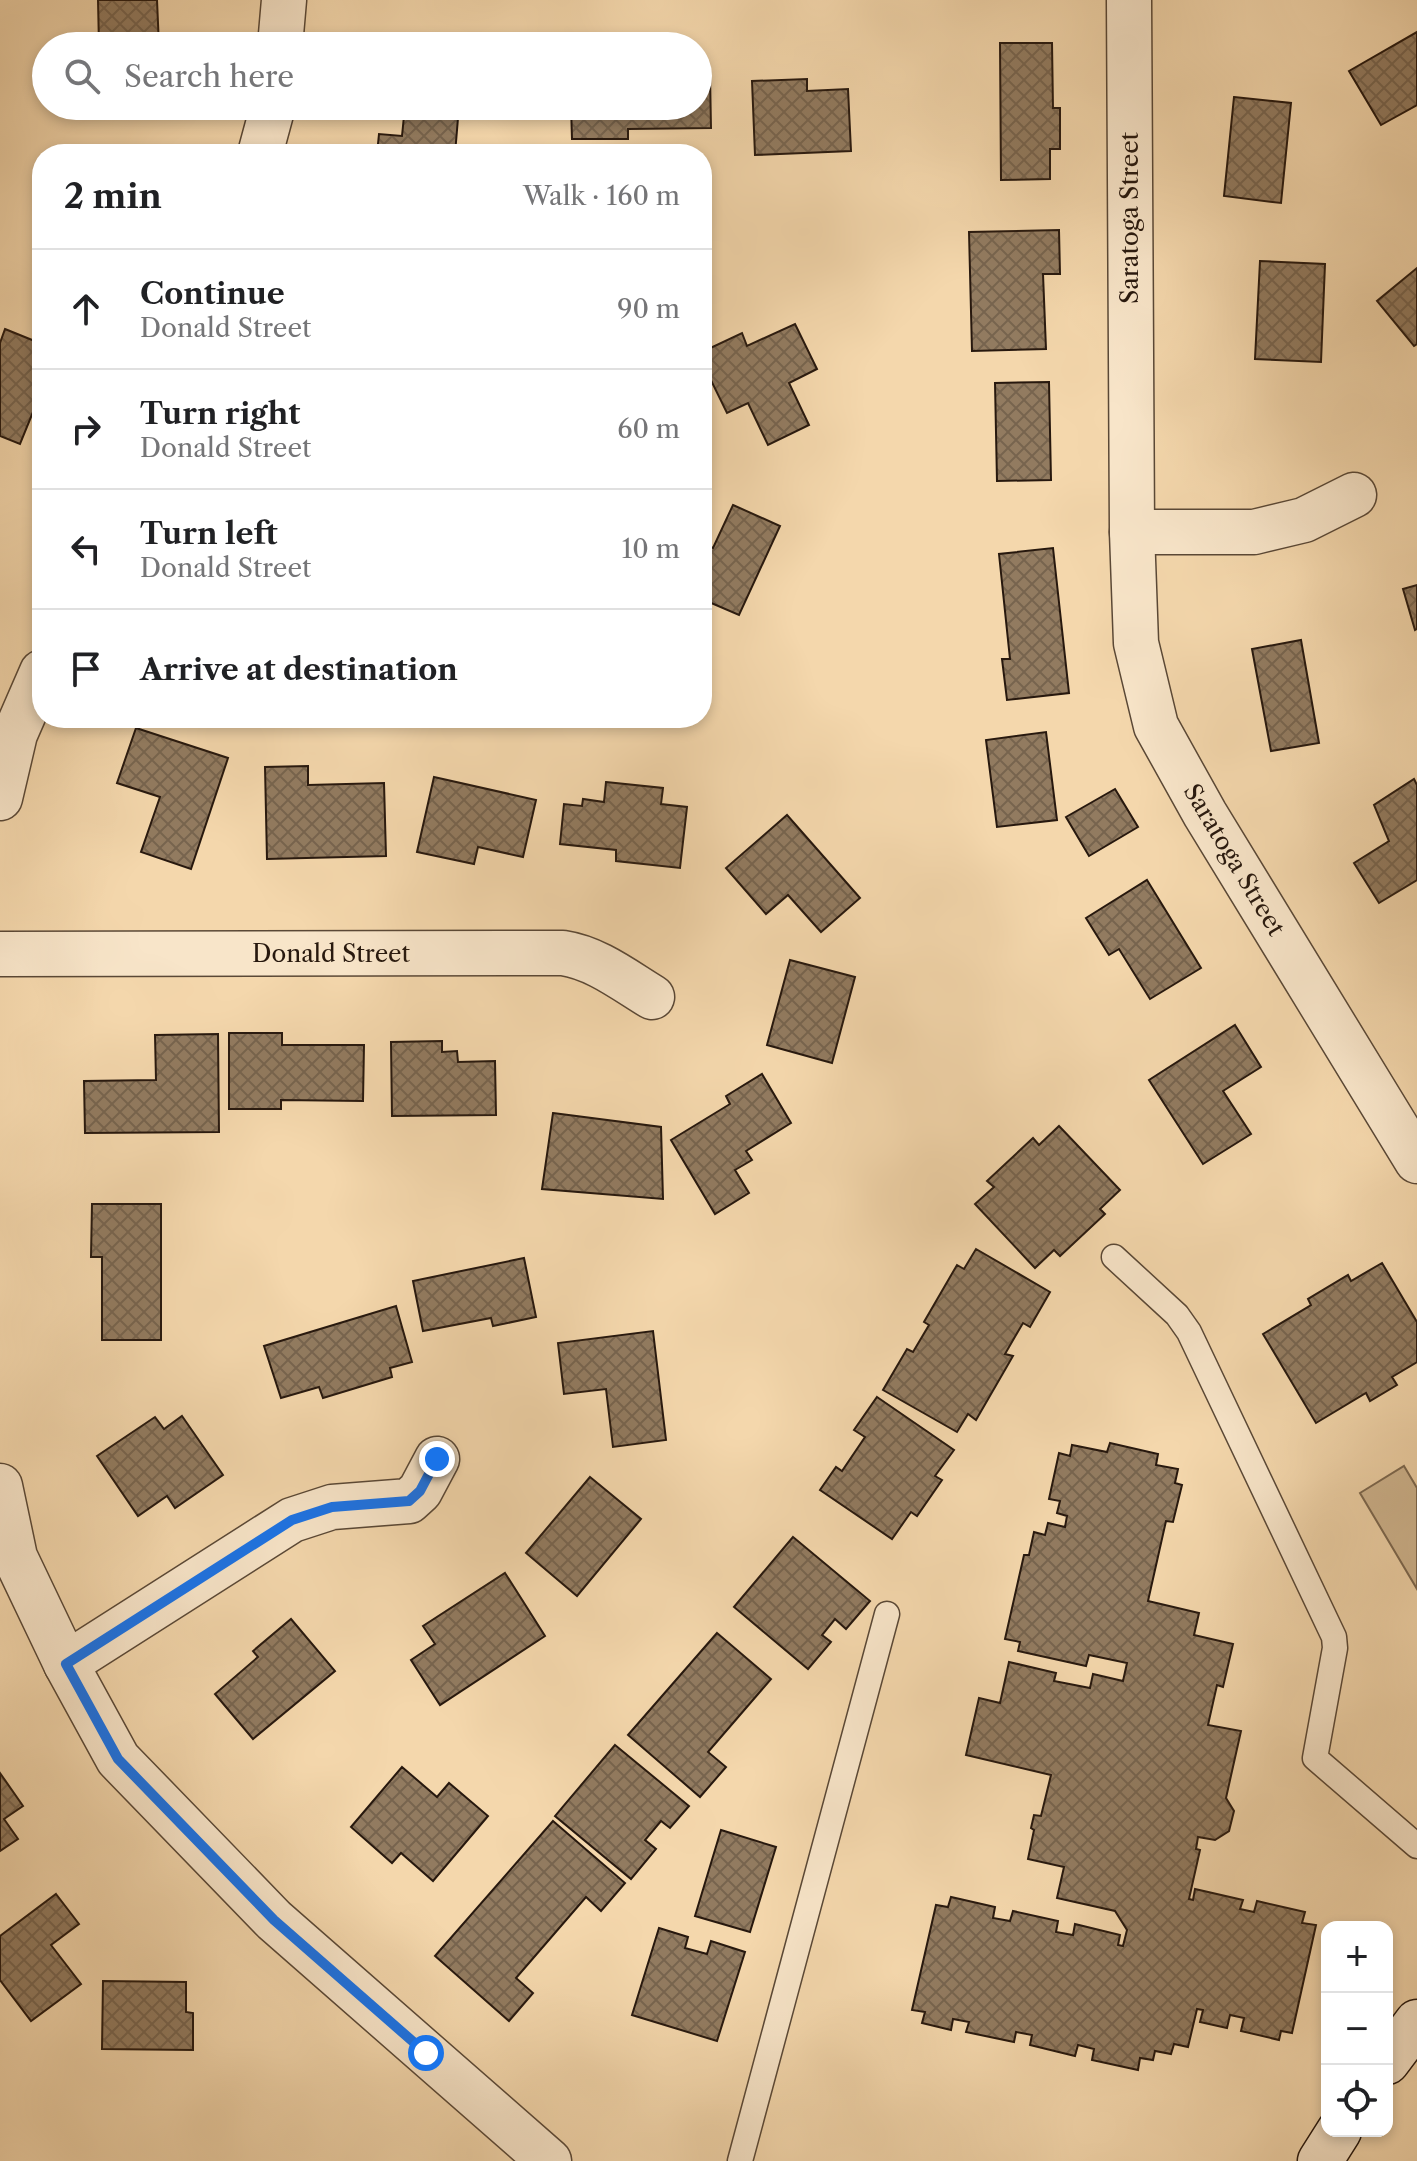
<!DOCTYPE html>
<html lang="en">
<head>
<meta charset="utf-8">
<style>
	:root { --surface:#fff; --page:#f2f2f2; --text:#202124; --muted:#757577; --line:#e0e0e0 }
	body { margin:0; font-family:"Libre Caslon Text",serif; background:var(--page); color:var(--text) }
	.controls { position:absolute; right:24px; bottom:24px; display:grid; overflow:hidden; border-radius:16px; box-shadow:0 4px 12px #0003 }
	.controls button { width:72px; height:72px; display:grid; place-items:center; padding:0; border:0; border-bottom:2px solid var(--line); background:var(--surface); color:var(--text); font:40px sans-serif }
	.stop { position:absolute; width:24px; height:24px; margin:-18px; border:6px solid #1a73e8; border-radius:50%; background:#fff }
	.stop.end { background:#1a73e8; border-color:#fff; box-shadow:0 2px 8px #0008 }
	.list { margin:0; padding:0; list-style:none }
	h2 { display:flex; justify-content:space-between; align-items:center; height:104px; margin:0; padding:0 32px; font-size:34px }
	h2 small { font-size:26px; font-weight:400; color:var(--muted) }
	.list li { display:grid; grid-template-columns:52px 1fr auto; gap:24px; align-items:center; box-sizing:border-box; height:120px; padding:0 32px; border-top:2px solid var(--line) }
	.list b { display:block; font-size:30px; white-space:nowrap }
	.list p { margin:0; font-size:26px; white-space:nowrap; color:var(--muted) }
	.list em { font-size:26px; font-style:normal; color:var(--muted) }
	.icon { flex:none; width:44px; height:44px; fill:none; stroke:currentColor; stroke-width:2; stroke-linecap:round; stroke-linejoin:round }
	.map { position:relative; flex:none; width:1417px; height:2161px; overflow:hidden }
	.search { position:absolute; background:var(--surface); box-shadow:0 4px 12px #0003; left:32px; top:32px; width:680px; height:88px; display:flex; align-items:center; gap:20px; box-sizing:border-box; padding:0 28px; border-radius:44px; color:var(--muted); font-size:30px }
	.panel { position:absolute; background:var(--surface); box-shadow:0 4px 12px #0003; left:32px; top:144px; width:680px; height:584px; border-radius:32px }
	.map>svg:first-child { display:block }
</style>
</head>
<body>
<div class="map">
<svg width="1417" height="2161" viewBox="0 0 1417 2161">
	<defs>
		<pattern id="building-cross-hatch" width="8" height="8" patternUnits="userSpaceOnUse" patternTransform="scale(2)"><rect width="8" height="8" fill="#927b60"/><path d="M0 0l8 8M0 8l8-8" fill="none" stroke="#77644e"/></pattern>
	</defs>
	<rect width="100%" height="100%" fill="#f4d7ac"/>
	<filter id="stains"><feTurbulence type="fractalNoise" baseFrequency=".0025" numOctaves="4"/><feColorMatrix values="0 0 0 0 .2 0 0 0 0 .09 0 0 0 0 .02 0 0 0 .5 -.17"/></filter>
	<radialGradient id="worn" r=".72"><stop offset=".6" stop-color="#630" stop-opacity="0"/><stop offset="1" stop-color="#630" stop-opacity=".3"/></radialGradient>
	<!-- green -->
	<polygon fill="#d1b791" stroke="#7c6850" stroke-width="2" points="1404,1466 1417,1488 1417,1589 1360,1493"/>
	<!-- building -->
	<g fill="url(#building-cross-hatch)" stroke="#27180e" stroke-width="2">
		<polygon points="98,0 157,0 159,46 99,46"/>
		<polygon points="1417,32 1417,105 1381,125 1349,71"/>
		<polygon points="1000,43 1052,43 1053,108 1060,108 1060,149 1050,149 1050,179 1001,180"/>
		<polygon points="698,75 710,75 711,128 628,129 628,139 572,139 571,106 698,106"/>
		<polygon points="807,79 807,91 848,89 851,151 755,155 752,81"/>
		<polygon points="1234,97 1291,103 1281,203 1224,196"/>
		<polygon points="405,106 459,106 455,154 377,154 379,134 402,136"/>
		<polygon points="1059,230 1060,274 1043,274 1046,349 972,351 969,232"/>
		<polygon points="1260,261 1325,264 1321,362 1255,359"/>
		<polygon points="1417,268 1417,344 1414,346 1377,301"/>
		<polygon points="795,324 817,369 789,383 809,425 768,445 748,403 727,413 702,362 702,352 742,333 747,346"/>
		<polygon points="5,329 42,344 42,390 20,444 0,436 0,343"/>
		<polygon points="1049,382 1051,480 997,481 995,383"/>
		<polygon points="733,505 780,526 739,615 702,599 702,553 706,545 713,548"/>
		<polygon points="1053,548 1069,693 1007,700 1002,659 1010,659 999,554"/>
		<polygon points="1417,585 1417,629 1415,630 1403,589"/>
		<polygon points="1301,640 1319,743 1271,751 1252,649"/>
		<polygon points="136,728 228,758 191,869 141,852 160,797 117,783"/>
		<polygon points="1046,732 1057,820 997,827 986,740"/>
		<polygon points="308,766 308,785 384,783 386,856 267,859 265,767"/>
		<polygon points="434,777 536,800 523,857 478,847 474,864 417,852"/>
		<polygon points="1414,779 1417,785 1417,880 1379,903 1354,863 1389,841 1374,805"/>
		<polygon points="606,782 663,788 661,804 687,807 680,868 616,861 616,850 560,844 564,804 582,806 583,799 604,802"/>
		<polygon points="1115,789 1138,827 1089,856 1066,817"/>
		<polygon points="787,815 860,898 821,932 788,895 766,914 726,868"/>
		<polygon points="1147,880 1201,968 1150,999 1119,949 1109,955 1086,918"/>
		<polygon points="790,960 855,977 832,1063 767,1045"/>
		<polygon points="1235,1025 1261,1067 1223,1091 1251,1134 1203,1164 1149,1080"/>
		<polygon points="229,1033 282,1033 282,1045 364,1045 363,1101 281,1100 281,1109 229,1109"/>
		<polygon points="218,1034 219,1132 85,1133 84,1081 156,1080 155,1035"/>
		<polygon points="442,1041 442,1052 457,1051 458,1062 495,1061 496,1115 392,1116 391,1042"/>
		<polygon points="762,1074 791,1123 746,1151 752,1160 735,1170 749,1193 715,1214 671,1140 730,1104 726,1096"/>
		<polygon points="553,1113 661,1127 663,1199 542,1189"/>
		<polygon points="1059,1126 1120,1190 1100,1209 1105,1214 1060,1256 1054,1250 1035,1268 975,1204 994,1187 987,1181 1033,1138 1039,1145"/>
		<polygon points="92,1204 161,1204 161,1340 102,1340 102,1257 91,1257"/>
		<polygon points="976,1249 1050,1292 1030,1327 1023,1323 1005,1354 1013,1356 976,1420 968,1414 957,1432 883,1390 907,1349 913,1352 929,1325 924,1322 957,1265 964,1269"/>
		<polygon points="524,1258 536,1317 493,1326 491,1318 423,1331 413,1281"/>
		<polygon points="1382,1263 1417,1322 1417,1362 1392,1377 1397,1385 1370,1401 1366,1393 1316,1423 1263,1334 1311,1305 1308,1299 1348,1275 1351,1281"/>
		<polygon points="396,1306 412,1362 390,1368 392,1377 323,1398 319,1387 281,1398 264,1346"/>
		<polygon points="653,1331 666,1440 613,1447 606,1389 564,1394 558,1343"/>
		<polygon points="877,1397 954,1450 935,1476 942,1480 917,1516 911,1512 892,1539 820,1490 836,1467 842,1471 865,1437 854,1430"/>
		<polygon points="182,1416 223,1475 175,1508 167,1496 138,1516 97,1456 155,1417 164,1429"/>
		<polygon points="1110,1443 1158,1454 1156,1465 1178,1469 1175,1483 1182,1485 1173,1522 1166,1521 1148,1601 1199,1613 1194,1635 1233,1644 1223,1687 1217,1685 1208,1725 1241,1731 1226,1798 1234,1811 1229,1831 1215,1840 1198,1837 1196,1849 1200,1850 1189,1899 1193,1900 1195,1889 1243,1900 1240,1909 1254,1912 1257,1901 1305,1912 1302,1923 1316,1925 1292,2033 1281,2031 1279,2040 1241,2031 1244,2018 1230,2015 1227,2028 1200,2022 1203,2010 1197,2009 1188,2047 1174,2044 1171,2054 1155,2051 1153,2060 1140,2058 1138,2070 1092,2060 1094,2049 1078,2045 1075,2056 1030,2045 1032,2035 1016,2032 1014,2042 966,2032 969,2022 953,2019 951,2030 922,2023 925,2012 912,2010 936,1905 948,1907 951,1897 995,1907 993,1918 1010,1921 1013,1911 1058,1921 1056,1932 1073,1935 1075,1924 1120,1935 1118,1945 1123,1946 1127,1930 1115,1911 1057,1898 1064,1867 1028,1859 1034,1830 1031,1828 1034,1815 1041,1816 1051,1775 966,1755 979,1698 1000,1703 1009,1662 1056,1673 1054,1681 1090,1688 1093,1674 1123,1681 1127,1663 1089,1655 1086,1666 1018,1651 1020,1642 1005,1639 1024,1555 1029,1555 1034,1532 1045,1535 1048,1523 1065,1527 1067,1516 1057,1513 1060,1501 1049,1499 1059,1453 1070,1456 1072,1445 1107,1452"/>
		<polygon points="590,1477 641,1519 577,1596 526,1553"/>
		<polygon points="793,1537 870,1601 846,1629 835,1619 822,1635 831,1642 808,1669 734,1607"/>
		<polygon points="505,1573 545,1636 440,1705 411,1660 435,1644 423,1626"/>
		<polygon points="291,1619 335,1671 253,1739 215,1694 258,1657 253,1651"/>
		<polygon points="717,1633 771,1679 708,1752 726,1767 700,1797 628,1735"/>
		<polygon points="615,1745 689,1806 670,1828 661,1821 645,1840 656,1849 631,1879 555,1816"/>
		<polygon points="402,1767 437,1797 449,1783 488,1816 433,1881 401,1853 392,1863 351,1827"/>
		<polygon points="0,1773 23,1806 4,1819 18,1839 0,1851"/>
		<polygon points="553,1821 625,1883 601,1911 586,1897 516,1978 533,1993 509,2021 435,1956"/>
		<polygon points="721,1830 776,1847 750,1932 695,1916"/>
		<polygon points="56,1894 79,1924 51,1945 81,1984 31,2021 0,1980 0,1936"/>
		<polygon points="659,1928 688,1937 685,1948 707,1954 711,1941 745,1952 717,2041 632,2015"/>
		<polygon points="103,1981 186,1982 186,2012 193,2013 193,2050 102,2049"/>
	</g>
	<g fill="none" stroke-linecap="round" stroke-linejoin="round">
		<!-- service casing -->
		<g stroke="#5a4836" stroke-width="27">
			<g id="service">
				<polyline points="1114,1257 1177,1315 1189,1332 1334,1637 1335,1648 1315,1758 1417,1846"/>
				<polyline points="740,2161 887,1614"/>
			</g>
		</g>
		<!-- minor casing -->
		<g stroke="#5a4836" stroke-width="47">
			<g id="minor">
				<polyline points="1129,0 1132,532 1136,643 1156,726 1205,814 1417,1161"/>
				<polyline points="1132,532 1254,532 1304,520 1354,495"/>
				<path d="M0 954 563 953C596 958 624 980 652 997"/>
				<polyline points="66,1664 292,1520 332,1507 409,1501 420,1491 437,1459"/>
			</g>
		</g>
		<!-- tertiary casing -->
		<g stroke="#5a4836" stroke-width="47">
			<g id="tertiary">
				<polyline points="280,46 284,0"/>
				<polyline points="260,154 273,106"/>
				<polyline points="0,798 15,734 42,672"/>
				<polyline points="0,1486 15,1557 66,1664 118,1759 274,1920 549,2161"/>
			</g>
		</g>
		<!-- secondary casing -->
		<g stroke="#27180e" stroke-width="47">
			<g id="secondary">
				<polyline points="1387,2062 1417,2022"/>
				<polyline points="1320,2161 1339,2131"/>
			</g>
		</g>
		<!-- service -->
		<use href="#service" stroke="#f8e5c9" stroke-width="24"/>
		<!-- minor -->
		<use href="#minor" stroke="#f8e5c9" stroke-width="44"/>
		<!-- tertiary -->
		<use href="#tertiary" stroke="#f8e5c9" stroke-width="44"/>
		<!-- secondary -->
		<use href="#secondary" stroke="#f8e5c9" stroke-width="44"/>
	</g>
	<g fill="none" stroke-linecap="round" stroke-linejoin="round">
		<!-- route -->
		<polyline stroke="#1a73e8" stroke-width="10" points="426,2053 274,1920 118,1759 66,1664 292,1520 332,1507 409,1501 420,1491 437,1459"/>
	</g>
	<g text-anchor="middle" stroke-width="6" stroke-linejoin="round" paint-order="stroke">
		<!-- street labels -->
		<g font-size="24" fill="#27180e" stroke="#f8e5c9">
			<text transform="translate(1130 218) rotate(-90)" y="8">Saratoga Street</text>
			<text transform="translate(1234 860) rotate(59)" y="8">Saratoga Street</text>
			<text x="331" y="962">Donald Street</text>
		</g>
	</g>
	<rect width="100%" height="100%" filter="url(#stains)"/>
	<rect width="100%" height="100%" fill="url(#worn)"/>
</svg>
<div class="controls">
<button>+</button>
<button>−</button>
<button><svg class="icon" aria-label="locate" viewBox="0 0 24 24"><circle cx="12" cy="12" r="6"/><path d="M12 2v4M12 18v4M2 12h4M18 12h4"/></svg></button>
</div>
<div class="stop" style="left:426px;top:2053px"></div>
<div class="stop end" style="left:437px;top:1459px"></div>
<div class="search"><svg class="icon" aria-label="search" viewBox="0 0 24 24"><circle cx="10" cy="10" r="6"/><path d="M15 15l6 6"/></svg>Search here</div>
<section class="panel">
<h2>2 min<small>Walk · 160 m</small></h2>
<ul class="list">
<li><svg class="icon" aria-label="ahead" viewBox="0 0 24 24"><path d="M12 20V5M6 11l6-6 6 6"/></svg><div><b>Continue</b><p>Donald Street</p></div><em>90 m</em></li>
<li><svg class="icon" aria-label="right" viewBox="0 0 24 24"><path d="M7 20v-9h11M14 6l5 5-5 5"/></svg><div><b>Turn right</b><p>Donald Street</p></div><em>60 m</em></li>
<li><svg class="icon" aria-label="left" viewBox="0 0 24 24"><path d="M17 20v-9H6M10 6l-5 5 5 5"/></svg><div><b>Turn left</b><p>Donald Street</p></div><em>10 m</em></li>
<li><svg class="icon" aria-label="arrive" viewBox="0 0 24 24"><path d="M6 21V4h12l-3 4 3 4H6"/></svg><div><b>Arrive at destination</b></div></li>
</ul>
</section>
</div>
</body>
</html>
